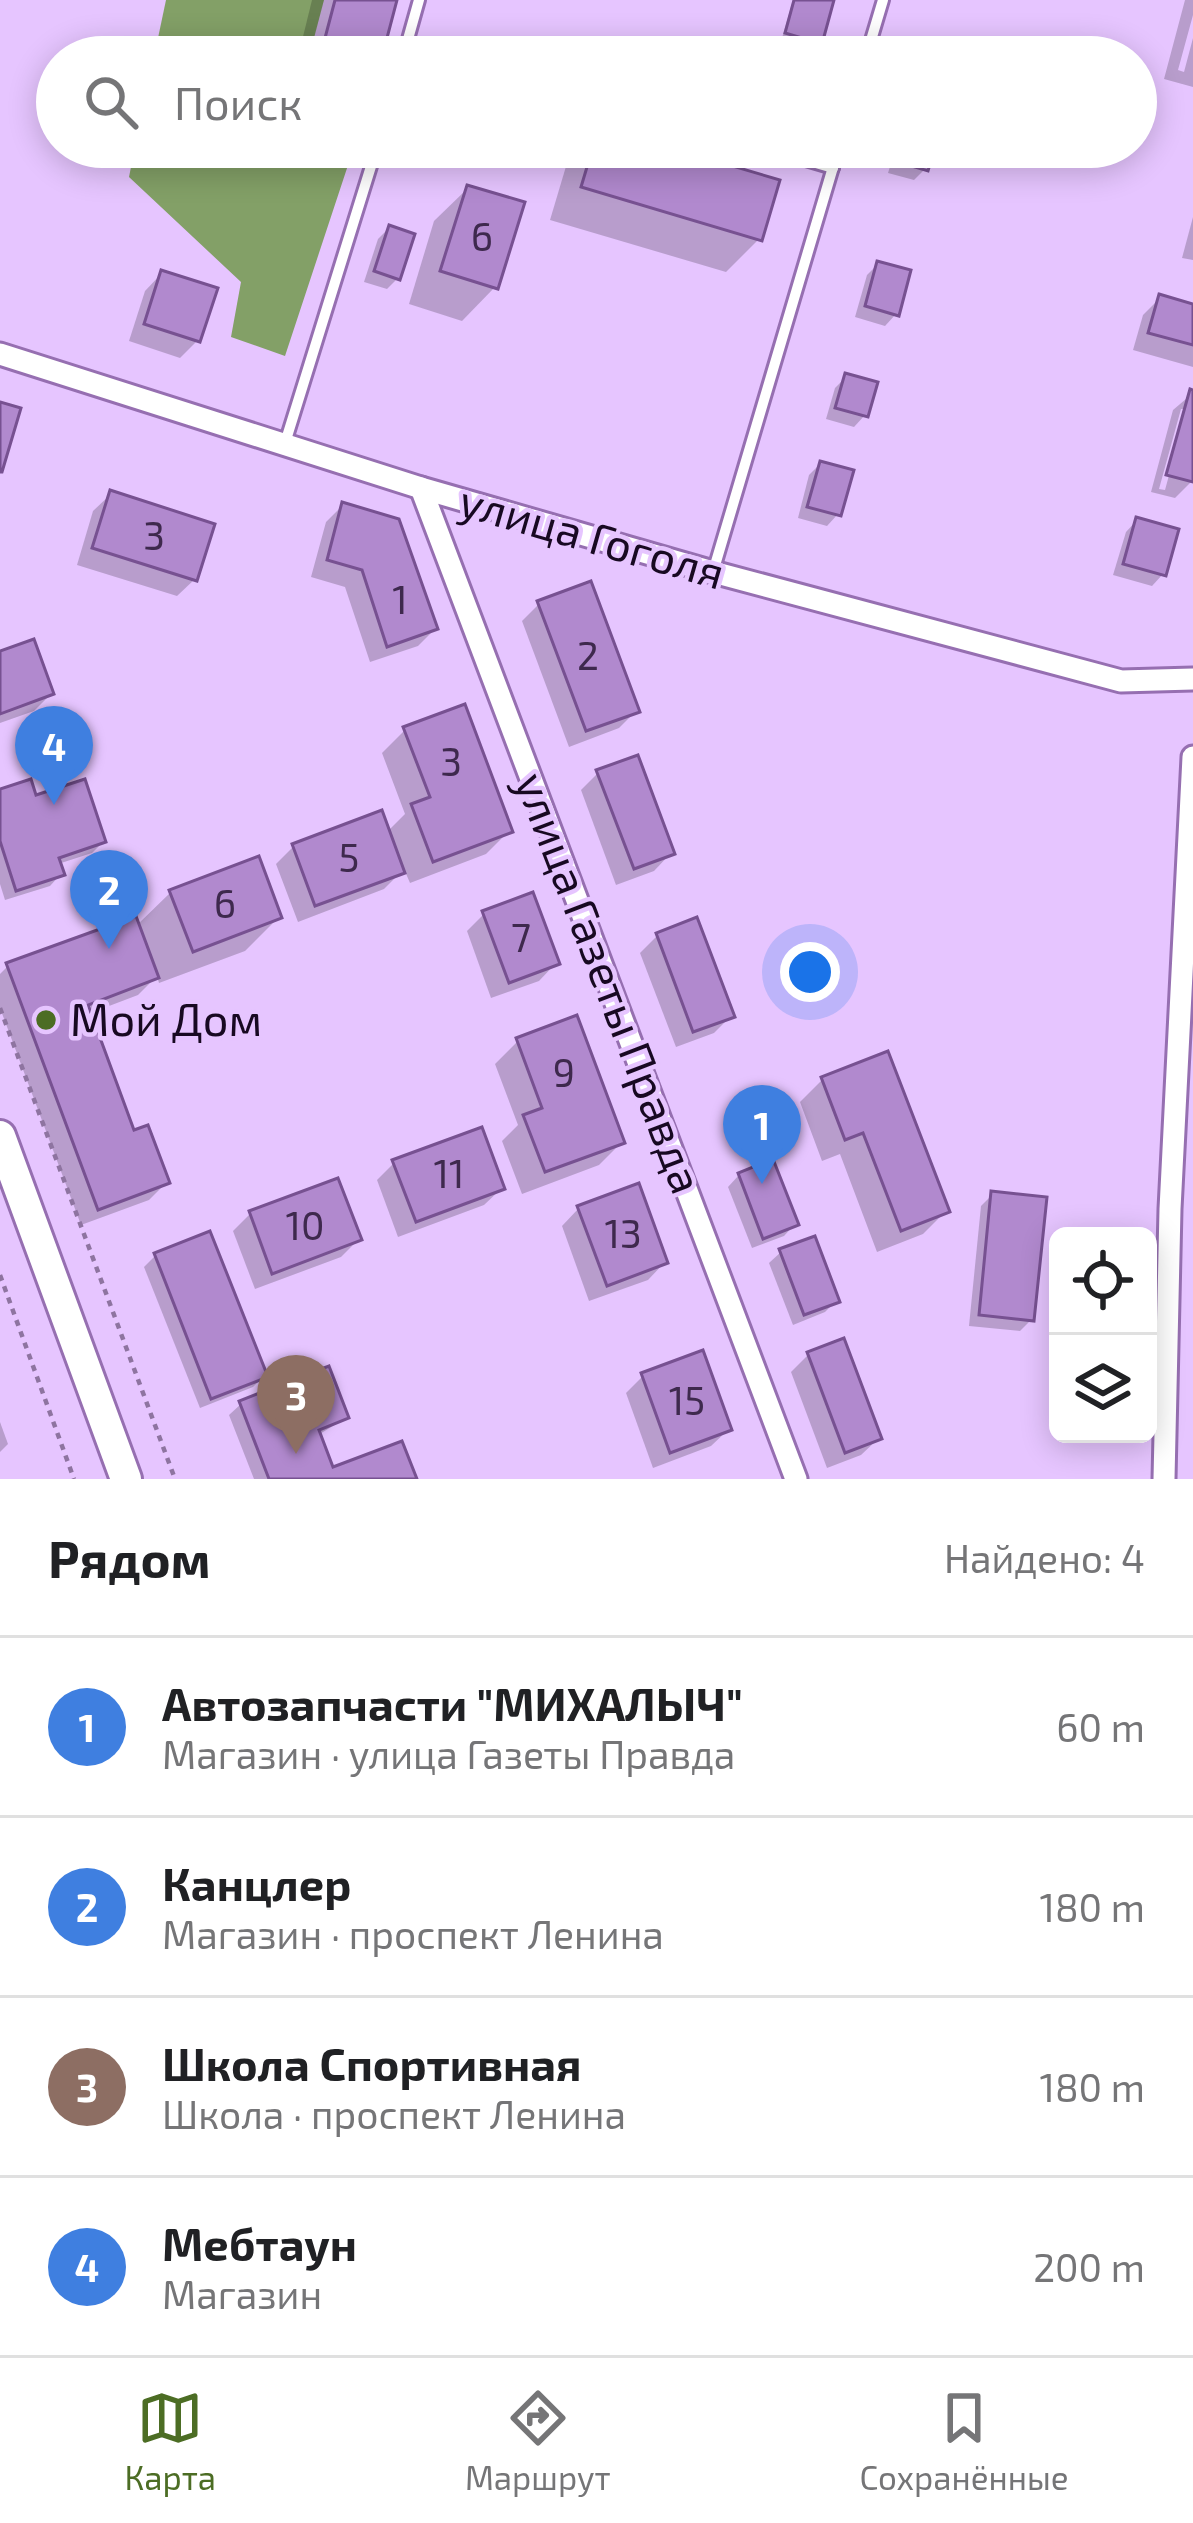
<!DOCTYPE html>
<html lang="ru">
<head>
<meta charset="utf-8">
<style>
	:root { --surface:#fff; --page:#f6f6f6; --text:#202124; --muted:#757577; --line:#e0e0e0; --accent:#4c6d24 }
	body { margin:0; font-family:"Exo 2",sans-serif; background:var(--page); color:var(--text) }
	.controls { position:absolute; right:36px; bottom:36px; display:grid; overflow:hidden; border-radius:18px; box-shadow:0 6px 30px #0003 }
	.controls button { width:108px; height:108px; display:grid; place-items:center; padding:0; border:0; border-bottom:3px solid var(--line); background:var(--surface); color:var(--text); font:60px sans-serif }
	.you { position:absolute; left:810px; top:972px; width:42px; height:42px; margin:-30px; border:9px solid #fff; border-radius:50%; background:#1a73e8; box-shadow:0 0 0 18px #1a73e833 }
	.badge { display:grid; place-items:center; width:78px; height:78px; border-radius:50%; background:var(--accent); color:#fff; font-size:39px; font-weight:700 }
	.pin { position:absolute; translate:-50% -99px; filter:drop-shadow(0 3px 6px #0008) }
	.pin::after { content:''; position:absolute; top:63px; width:42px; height:36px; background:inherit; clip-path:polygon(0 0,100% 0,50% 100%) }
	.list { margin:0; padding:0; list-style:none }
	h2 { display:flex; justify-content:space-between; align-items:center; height:156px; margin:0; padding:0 48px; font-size:51px }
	h2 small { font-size:39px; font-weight:400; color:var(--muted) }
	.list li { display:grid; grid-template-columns:78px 1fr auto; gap:36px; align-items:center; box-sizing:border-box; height:180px; padding:0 48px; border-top:3px solid var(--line) }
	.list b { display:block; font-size:45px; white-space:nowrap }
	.list p { margin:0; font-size:39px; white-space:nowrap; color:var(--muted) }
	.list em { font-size:39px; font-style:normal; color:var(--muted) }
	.icon { flex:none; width:66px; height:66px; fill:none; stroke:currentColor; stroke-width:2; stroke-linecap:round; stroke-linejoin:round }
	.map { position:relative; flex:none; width:1193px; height:1479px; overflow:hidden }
	.search { position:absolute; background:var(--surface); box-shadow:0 6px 30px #0003; left:36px; right:36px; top:36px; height:132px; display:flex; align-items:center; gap:30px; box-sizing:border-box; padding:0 42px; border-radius:66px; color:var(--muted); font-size:45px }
	.sheet { height:876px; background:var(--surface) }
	nav { display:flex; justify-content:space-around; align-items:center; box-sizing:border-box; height:168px; border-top:3px solid var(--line); background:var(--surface); font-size:33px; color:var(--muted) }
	nav a { display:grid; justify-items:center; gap:6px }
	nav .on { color:var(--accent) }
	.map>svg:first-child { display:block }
</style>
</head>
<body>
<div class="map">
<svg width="1193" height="1479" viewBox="0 0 1193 1479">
	<rect width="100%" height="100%" fill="#e6c5ff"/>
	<!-- forest -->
	<g fill="#83a067">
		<polygon points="166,0 324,0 309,57 154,57"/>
		<polygon points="135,147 354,147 285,356 231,337 241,282 129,177"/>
	</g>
	<!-- shadow -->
	<g fill="#0003" fill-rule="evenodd">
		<polygon points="312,0 394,0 379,57 298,57"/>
		<polygon points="793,0 831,0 815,47 782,38"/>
		<polygon points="1185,0 1193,0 1193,15 1178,70 1184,72 1193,38 1193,87 1164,79"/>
		<polygon points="583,147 657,147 759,239 726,272 550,220 567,163"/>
		<polygon points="896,147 931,147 925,169 914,180 888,173"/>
		<polygon points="468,188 495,287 462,321 409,304 434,221"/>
		<polygon points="1193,217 1193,260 1182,258"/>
		<polygon points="389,228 398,278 387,289 364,282 378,239"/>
		<polygon points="878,264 896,314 885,326 855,317 867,275"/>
		<polygon points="162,273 198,340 180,358 129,341 145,291"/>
		<polygon points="1160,298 1193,307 1193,367 1133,350 1143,315"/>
		<polygon points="846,377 865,415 854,427 826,419 835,388"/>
		<path d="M1193 393 1192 481 1175 498 1151 492 1173 410ZM1181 409H1187L1165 490 1159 489Z"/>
		<polygon points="820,464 838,514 827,526 798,518 809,475"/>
		<polygon points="111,494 195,579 177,596 77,565 93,511"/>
		<polygon points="343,505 435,629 418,646 370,662 345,587 311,577 326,522"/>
		<polygon points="1137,520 1163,574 1152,586 1113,575 1126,532"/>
		<polygon points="539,604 636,711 619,728 569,747 522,621"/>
		<polygon points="0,654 51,694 34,711 0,723"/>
		<polygon points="405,730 509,831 486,854 410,883 404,869 384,889 298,922 276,864 294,846 387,832 405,814 382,753"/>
		<polygon points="598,773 671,853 654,871 616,885 581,790"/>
		<polygon points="0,792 35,799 103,842 92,853 58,864 61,874 50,886 5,900 0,884"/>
		<polygon points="171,892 278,918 245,951 159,983 157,976 138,995 88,1014 132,1134 166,1183 149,1200 81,1225 0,1008 0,974 8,966 136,926"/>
		<polygon points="484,914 556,963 539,981 491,998 467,931"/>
		<polygon points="658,935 731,1016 714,1033 676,1047 640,953"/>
		<polygon points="518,1041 622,1142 599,1165 522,1194 502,1141 518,1125 495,1064"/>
		<polygon points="823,1079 946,1211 923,1234 877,1252 840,1154 822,1161 800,1102"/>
		<polygon points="394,1163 502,1188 484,1205 398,1237 377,1180"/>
		<polygon points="739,1175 795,1224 784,1236 752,1248 728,1187"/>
		<polygon points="992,1195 1031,1320 1020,1331 969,1326 981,1206"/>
		<polygon points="579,1208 665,1262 648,1280 589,1301 562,1226"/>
		<polygon points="250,1214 358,1240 341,1257 255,1289 233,1231"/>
		<polygon points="781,1252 836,1301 825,1312 793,1325 769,1263"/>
		<polygon points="155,1256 264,1376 253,1387 200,1408 144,1267"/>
		<polygon points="808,1355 879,1438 861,1455 827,1468 791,1372"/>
		<polygon points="643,1376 729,1429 711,1446 653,1468 626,1393"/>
		<polygon points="241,1404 346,1418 318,1435 332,1471 414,1479 254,1479 229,1415"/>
		<polygon points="0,1422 8,1444 0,1452"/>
	</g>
	<!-- building -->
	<g fill="#b189ce" stroke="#775191" stroke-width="3">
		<polygon points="335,0 397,0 382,57 320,57"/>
		<polygon points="794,0 834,0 822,44 785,33"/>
		<polygon points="593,147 668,147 780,180 762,241 581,187"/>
		<polygon points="902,147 935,147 928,171 898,162"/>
		<polygon points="467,185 525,202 498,289 440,271"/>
		<polygon points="389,225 415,234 400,280 374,271"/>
		<polygon points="877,261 911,270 899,316 865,306"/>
		<polygon points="161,270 218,288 200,342 144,324"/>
		<polygon points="1159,294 1193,304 1193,345 1148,333"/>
		<polygon points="845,373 878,382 868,417 835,408"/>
		<polygon points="1190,389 1193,390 1193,482 1166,475"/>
		<polygon points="0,402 21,408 2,472 0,472"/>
		<polygon points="820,461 854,470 841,516 807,507"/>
		<polygon points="110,490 215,524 197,581 92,548"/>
		<polygon points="342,502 399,519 438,629 387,647 362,570 327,560"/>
		<polygon points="1136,517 1179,529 1166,576 1123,564"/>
		<polygon points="591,581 640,712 586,731 537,601"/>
		<polygon points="34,639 54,694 0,714 0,651"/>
		<polygon points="465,704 513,832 433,862 411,804 430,797 403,727"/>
		<polygon points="638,755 675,854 634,869 596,770"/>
		<polygon points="31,779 36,795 85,779 106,842 59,858 65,875 16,891 0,841 0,789"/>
		<polygon points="382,810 405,873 315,906 292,844"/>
		<polygon points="259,856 282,918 193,952 169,890"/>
		<polygon points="533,892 560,964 509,983 482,911"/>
		<polygon points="136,916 159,978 88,1005 134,1130 148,1125 170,1183 98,1210 6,963"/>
		<polygon points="697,917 735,1017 693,1032 656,933"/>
		<polygon points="577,1015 625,1143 545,1172 523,1115 542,1108 516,1038"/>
		<polygon points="888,1051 950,1212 901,1231 863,1133 845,1140 821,1077"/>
		<polygon points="482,1127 505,1189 416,1222 392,1160"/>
		<polygon points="773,1159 799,1225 763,1239 738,1173"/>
		<polygon points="338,1178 362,1240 272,1274 249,1211"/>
		<polygon points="639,1183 668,1263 607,1286 577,1206"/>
		<polygon points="991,1191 1047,1197 1034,1321 979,1315"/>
		<polygon points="210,1231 268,1377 211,1399 154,1253"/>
		<polygon points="815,1236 840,1302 804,1315 779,1249"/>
		<polygon points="844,1338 882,1439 845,1453 807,1352"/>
		<polygon points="703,1350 732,1430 670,1453 641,1373"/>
		<polygon points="329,1366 349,1418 319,1430 333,1467 402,1441 417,1479 269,1479 239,1401"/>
	</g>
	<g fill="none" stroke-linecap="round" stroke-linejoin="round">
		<!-- service casing -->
		<g stroke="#966fb1" stroke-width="16">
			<g id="service">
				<polyline points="403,57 419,0"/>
				<polyline points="866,57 883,0"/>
				<polyline points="509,147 513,147"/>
				<polyline points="761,147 833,168"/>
				<polyline points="285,443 377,147"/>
				<polyline points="713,572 839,147"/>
			</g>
		</g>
		<!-- minor casing -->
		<g stroke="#966fb1" stroke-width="27">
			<g id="minor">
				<polyline points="0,354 421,488 713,572 1121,681 1193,679"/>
				<polyline points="421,488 796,1479"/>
				<polyline points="1164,1479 1170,1209 1193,757"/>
			</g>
		</g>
		<!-- secondary casing -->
		<g stroke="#966fb1" stroke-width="36">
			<polyline id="secondary" points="0,1136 126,1479"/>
		</g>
		<!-- path -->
		<g stroke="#8e74a0" stroke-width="4.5" stroke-dasharray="6 6" stroke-linecap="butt">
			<polyline points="0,1008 175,1479"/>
			<polyline points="0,1275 74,1479"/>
		</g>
		<!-- service -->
		<use href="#service" stroke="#fff" stroke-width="10"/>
		<!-- minor -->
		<use href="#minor" stroke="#fff" stroke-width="21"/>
		<!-- secondary -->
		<use href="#secondary" stroke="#fff" stroke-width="30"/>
	</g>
	<!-- markers -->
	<circle fill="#4c6d24" stroke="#e6c5ff" stroke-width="4.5" cx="46" cy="1020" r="12"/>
	<g text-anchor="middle" stroke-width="9" stroke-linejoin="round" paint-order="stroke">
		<!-- number labels -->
		<g font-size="39" fill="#3e294d">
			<text x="482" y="251">6</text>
			<text x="154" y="550">3</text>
			<text x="400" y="614">1</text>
			<text x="588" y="670">2</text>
			<text x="451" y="776">3</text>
			<text x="349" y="872">5</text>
			<text x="225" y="918">6</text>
			<text x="521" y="952">7</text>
			<text x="564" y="1087">9</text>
			<text x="449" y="1188">11</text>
			<text x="305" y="1240">10</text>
			<text x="623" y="1248">13</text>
			<text x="687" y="1415">15</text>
		</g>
		<!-- street labels -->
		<g font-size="45" fill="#180922" stroke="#e6c5ff">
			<text transform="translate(592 537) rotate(16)" y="16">улица Гоголя</text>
			<text transform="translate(609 983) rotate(69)" y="16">улица Газеты Правда</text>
		</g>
		<!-- poi labels -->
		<g font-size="45" fill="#180922" stroke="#e6c5ff" text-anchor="start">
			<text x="70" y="1036">Мой Дом</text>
		</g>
	</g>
</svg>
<div class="controls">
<button><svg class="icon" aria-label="locate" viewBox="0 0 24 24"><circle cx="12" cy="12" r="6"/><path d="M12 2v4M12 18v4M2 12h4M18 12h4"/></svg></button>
<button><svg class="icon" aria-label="layers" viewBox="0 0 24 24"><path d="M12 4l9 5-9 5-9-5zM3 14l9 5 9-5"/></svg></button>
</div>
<div class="you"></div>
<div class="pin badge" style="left:762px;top:1184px;background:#3f7fe0">1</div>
<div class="pin badge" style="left:109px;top:949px;background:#3f7fe0">2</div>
<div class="pin badge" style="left:296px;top:1454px;background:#8d6e63">3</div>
<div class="pin badge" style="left:54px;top:805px;background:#3f7fe0">4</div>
<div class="search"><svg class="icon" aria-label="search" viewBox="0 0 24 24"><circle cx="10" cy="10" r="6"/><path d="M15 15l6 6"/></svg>Поиск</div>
</div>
<section class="sheet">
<h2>Рядом<small>Найдено: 4</small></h2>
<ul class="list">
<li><span class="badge" style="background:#3f7fe0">1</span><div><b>Автозапчасти &quot;МИХАЛЫЧ&quot;</b><p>Магазин · улица Газеты Правда</p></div><em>60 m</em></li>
<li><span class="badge" style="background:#3f7fe0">2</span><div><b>Канцлер</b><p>Магазин · проспект Ленина</p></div><em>180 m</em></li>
<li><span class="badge" style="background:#8d6e63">3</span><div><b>Школа Спортивная</b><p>Школа · проспект Ленина</p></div><em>180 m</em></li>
<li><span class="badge" style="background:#3f7fe0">4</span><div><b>Мебтаун</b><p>Магазин</p></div><em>200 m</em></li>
</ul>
</section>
<nav>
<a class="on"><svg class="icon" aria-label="map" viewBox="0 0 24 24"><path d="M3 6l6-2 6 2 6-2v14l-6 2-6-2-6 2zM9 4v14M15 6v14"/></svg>Карта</a>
<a><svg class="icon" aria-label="directions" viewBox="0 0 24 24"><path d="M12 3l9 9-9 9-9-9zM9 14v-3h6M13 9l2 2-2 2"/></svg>Маршрут</a>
<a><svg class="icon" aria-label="saved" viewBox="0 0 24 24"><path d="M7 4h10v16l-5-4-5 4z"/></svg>Сохранённые</a>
</nav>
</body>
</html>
